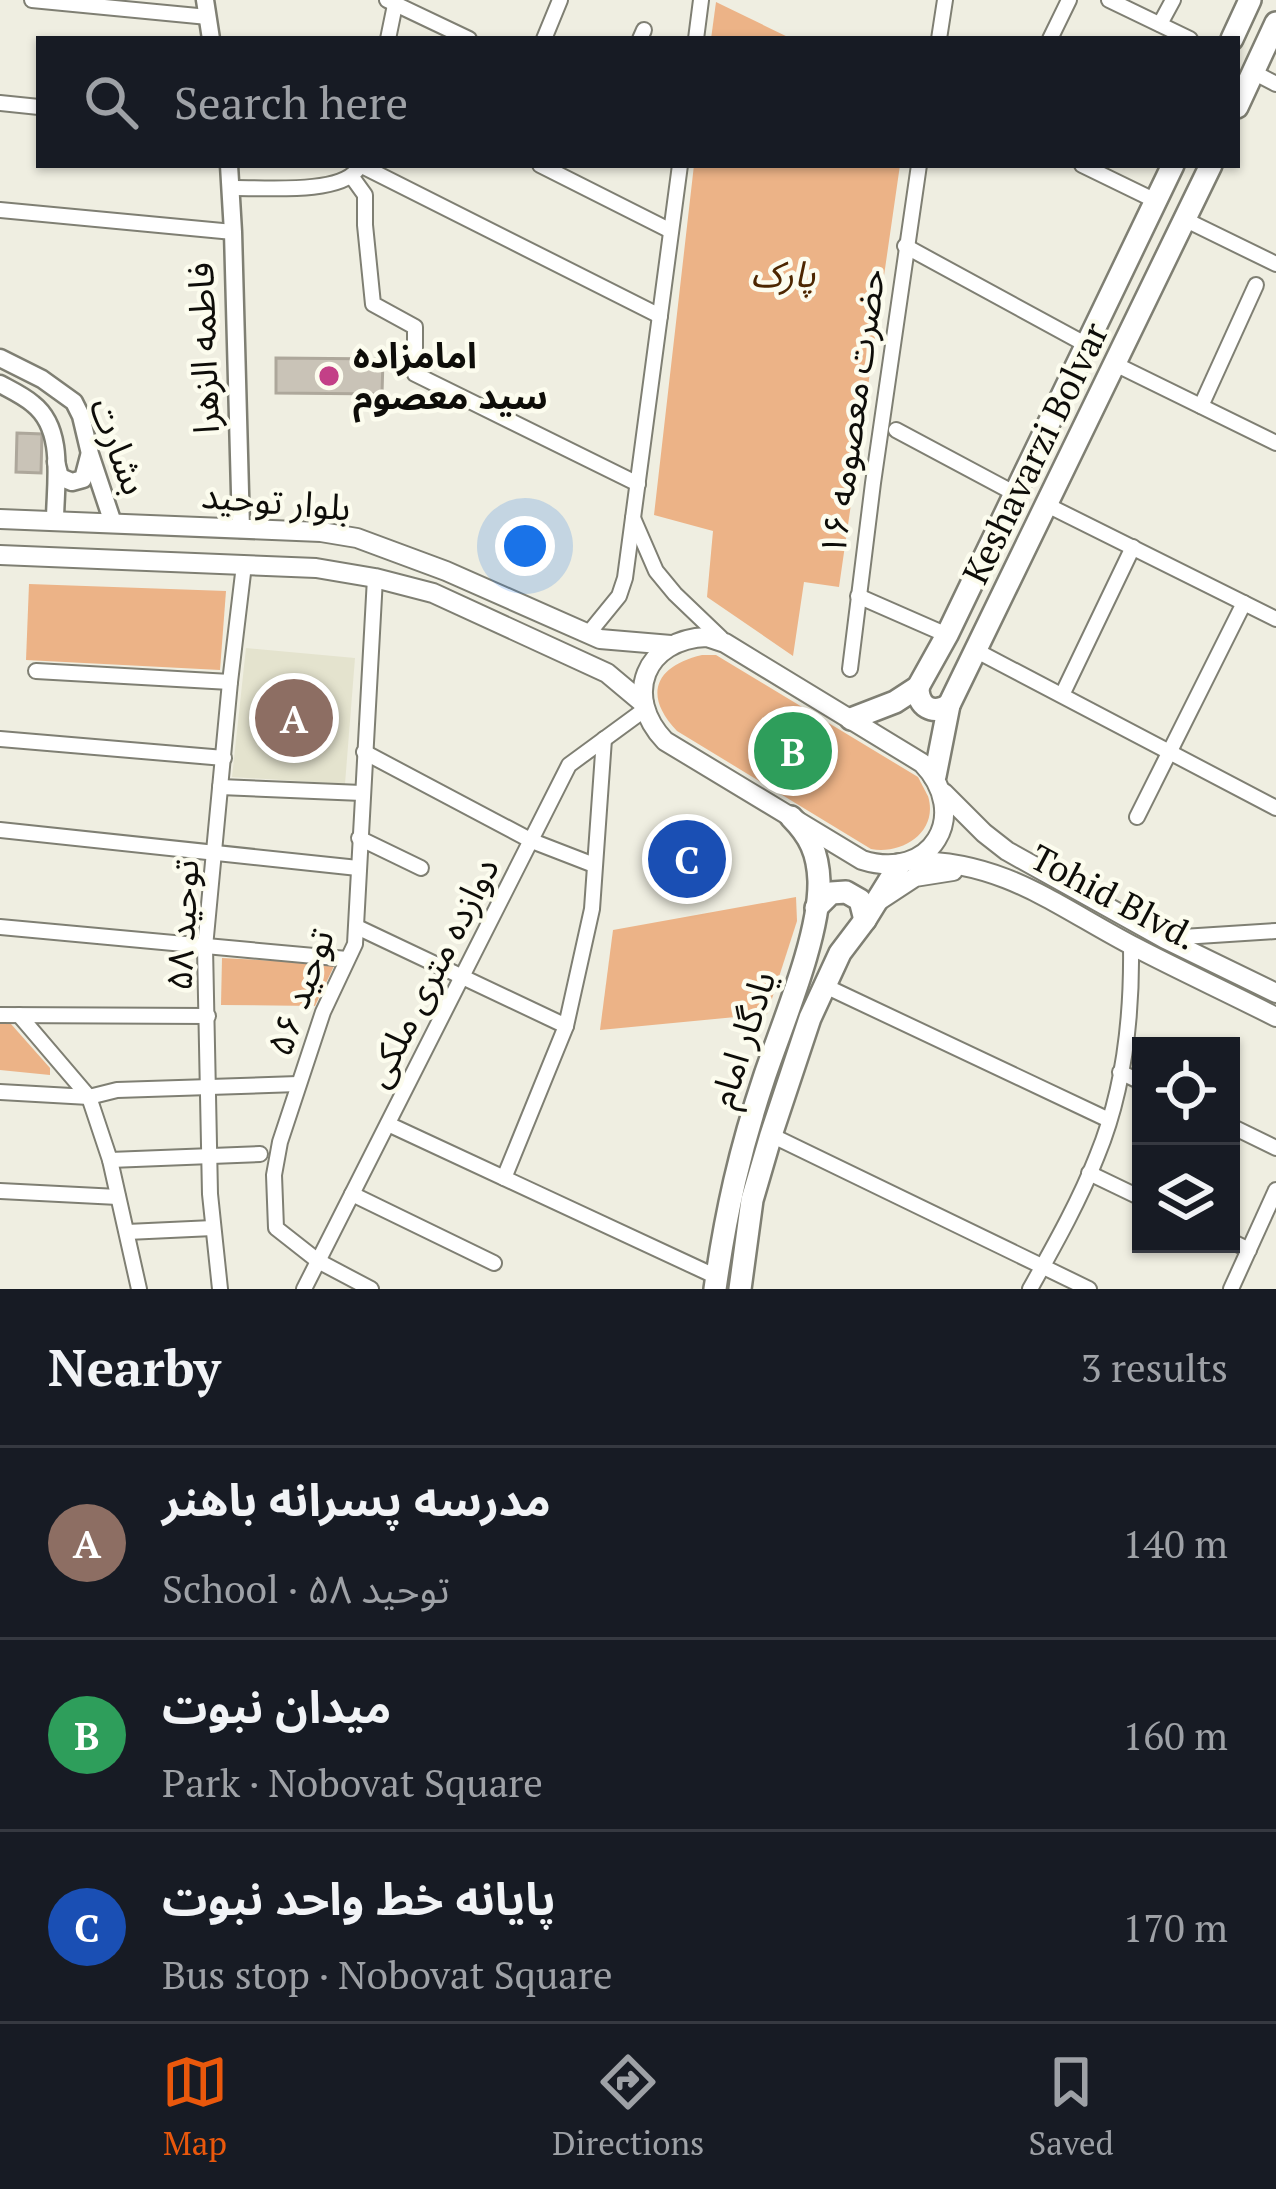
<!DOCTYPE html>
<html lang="en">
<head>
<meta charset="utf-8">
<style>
	:root { --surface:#171b24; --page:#242831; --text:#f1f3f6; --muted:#9ea1a6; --line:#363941; --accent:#ea580c }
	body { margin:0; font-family:"PT Serif","Noto Sans Arabic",serif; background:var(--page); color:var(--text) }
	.controls { position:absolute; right:36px; bottom:36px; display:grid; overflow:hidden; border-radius:0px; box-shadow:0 3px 9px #0004 }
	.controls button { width:108px; height:108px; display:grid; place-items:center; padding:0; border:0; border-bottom:3px solid var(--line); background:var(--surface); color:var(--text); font:60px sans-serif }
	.you { position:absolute; left:525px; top:546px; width:42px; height:42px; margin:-30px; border:9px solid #fff; border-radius:50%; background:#1a73e8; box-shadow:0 0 0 18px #1a73e833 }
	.badge { display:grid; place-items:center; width:78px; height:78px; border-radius:50%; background:var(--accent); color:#fff; font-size:39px; font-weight:700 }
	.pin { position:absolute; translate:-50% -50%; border:6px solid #fff; box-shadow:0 3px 12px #0006 }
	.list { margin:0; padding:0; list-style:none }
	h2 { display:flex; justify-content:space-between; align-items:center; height:156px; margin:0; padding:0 48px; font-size:51px }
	h2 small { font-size:39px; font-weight:400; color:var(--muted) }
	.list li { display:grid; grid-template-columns:78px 1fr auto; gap:36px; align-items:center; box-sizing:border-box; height:192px; padding:0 48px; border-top:3px solid var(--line) }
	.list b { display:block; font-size:45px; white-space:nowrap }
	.list p { margin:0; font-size:39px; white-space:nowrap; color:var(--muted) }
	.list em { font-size:39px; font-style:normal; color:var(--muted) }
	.icon { flex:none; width:66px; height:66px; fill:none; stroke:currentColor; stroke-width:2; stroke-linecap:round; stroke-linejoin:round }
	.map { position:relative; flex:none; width:1276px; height:1289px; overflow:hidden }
	.search { position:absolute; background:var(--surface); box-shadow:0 3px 9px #0004; left:36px; right:36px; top:36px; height:132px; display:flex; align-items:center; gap:30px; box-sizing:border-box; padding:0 42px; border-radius:0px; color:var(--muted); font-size:45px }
	.sheet { height:732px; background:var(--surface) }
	nav { display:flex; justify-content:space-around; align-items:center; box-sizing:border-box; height:168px; border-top:3px solid var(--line); background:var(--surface); font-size:33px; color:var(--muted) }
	nav a { display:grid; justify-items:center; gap:6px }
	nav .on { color:var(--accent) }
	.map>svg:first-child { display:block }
</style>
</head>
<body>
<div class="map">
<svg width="1276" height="1289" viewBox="0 0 1276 1289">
	<rect width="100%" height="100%" fill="#efeee1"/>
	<!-- built -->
	<polygon fill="#e4e3ce" points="246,648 355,658 345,784 232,777"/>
	<!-- green -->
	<g fill="#ecb387">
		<polygon points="716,2 792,39 711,39"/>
		<polygon points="694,165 900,165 839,587 804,582 793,656 707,597 713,531 654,515"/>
		<polygon points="29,584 226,591 220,670 26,660"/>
		<path d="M702 655H716L918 777C919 779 927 794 928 796 939 832 902 855 871 849L677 731C642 694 656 666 702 655Z"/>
		<polygon points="796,897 797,921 767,1014 600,1030 613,930"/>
		<polygon points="222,958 335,964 315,1006 221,1005"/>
		<polygon points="0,1024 11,1024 50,1068 50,1075 0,1070"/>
	</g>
	<!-- building -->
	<g fill="#c9c3b7" stroke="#ada79b" stroke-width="3">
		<polygon points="276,358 383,359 382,394 276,393"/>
		<polygon points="17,433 42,434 41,473 16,472"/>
	</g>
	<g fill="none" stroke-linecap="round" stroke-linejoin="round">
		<!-- minor casing -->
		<g stroke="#7f7f73" stroke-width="18">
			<g id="minor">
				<polyline points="32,0 208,17"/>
				<polyline points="387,0 469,39"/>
				<polyline points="1109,0 1190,39"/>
				<polyline points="1160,24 1173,0"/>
				<polyline points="388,39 396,0"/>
				<polyline points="544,39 560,0"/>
				<polyline points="640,39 644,30"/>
				<polyline points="696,39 701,0"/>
				<polyline points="939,39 945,0"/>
				<polyline points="1050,39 1069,0"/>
				<polyline points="1253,72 1276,84"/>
				<polyline points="0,103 39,107"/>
				<polyline points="360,165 660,316"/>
				<polyline points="540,165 671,231"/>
				<polyline points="1082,165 1156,201"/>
				<polyline points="352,177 365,195 365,225 373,304 415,327 415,374 638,484"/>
				<path d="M230 188C262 187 337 195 357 170"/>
				<polyline points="0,210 233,232"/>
				<polyline points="1186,220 1276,264"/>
				<polyline points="905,246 1085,344"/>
				<polyline points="1115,364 1276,443"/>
				<polyline points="1201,406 1256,285"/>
				<polyline points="896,430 1014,493"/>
				<polyline points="1045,504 1276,619"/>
				<polyline points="633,518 656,571 675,594 721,638"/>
				<polyline points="858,596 947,635"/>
				<polyline points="588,634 619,596 625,578 680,165"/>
				<polyline points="975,650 1276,808"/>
				<polyline points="850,669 873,483 919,165"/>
				<polyline points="36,671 230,682"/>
				<polyline points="1062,695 1133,547"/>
				<polyline points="0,739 224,758"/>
				<polyline points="364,752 532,841 594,865"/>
				<polyline points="220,787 362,793"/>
				<polyline points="1137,817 1244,603"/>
				<polyline points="0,830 358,868"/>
				<polyline points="359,838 421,868"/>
				<polyline points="0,927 347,959"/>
				<polyline points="357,927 566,1026"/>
				<polyline points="1167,938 1276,931"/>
				<polyline points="823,985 1109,1120"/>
				<polyline points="0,1015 208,1016"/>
				<polyline points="19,1015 89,1097 110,1160 139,1289"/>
				<polyline points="1120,1072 1141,1082"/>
				<polyline points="0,1092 89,1097 117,1090 298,1084"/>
				<polyline points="388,1124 717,1277"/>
				<polyline points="1231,1126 1276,1148"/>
				<polyline points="771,1135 1089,1289"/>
				<polyline points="110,1160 260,1154"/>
				<polyline points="1089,1173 1141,1198"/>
				<polyline points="504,1178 566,1026 592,909 604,739"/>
				<polyline points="0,1191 118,1197"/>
				<polyline points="352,1194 494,1263"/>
				<polyline points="127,1232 213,1228"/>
				<polyline points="1231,1241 1249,1250"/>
				<polyline points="220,1289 210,1194 205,947 230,682 244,565"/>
				<polyline points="304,1289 569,765 644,710"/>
				<polyline points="371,1289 318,1261 276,1228 274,1175 280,1142 323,1012 355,944 375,578"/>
				<path d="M1030 1289C1054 1246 1079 1202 1097 1156 1124 1091 1132 1015 1131 946"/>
				<polyline points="1231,1289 1276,1190"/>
			</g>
		</g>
		<!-- tertiary casing -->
		<g stroke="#7f7f73" stroke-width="21">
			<g id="tertiary">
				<polyline points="205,0 211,39"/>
				<polyline points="229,165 233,232 241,529"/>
				<polyline points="0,358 42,379 74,402 81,416 90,454 113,523"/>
				<path d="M0 384C11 390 24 396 33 404 66 430 55 484 55 521"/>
				<polyline points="56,462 60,477 72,482 83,479 89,456"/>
			</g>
		</g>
		<!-- secondary casing -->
		<g stroke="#7f7f73" stroke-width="22">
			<g id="secondary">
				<polyline points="0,519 321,532 357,538 446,571 600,639 671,645"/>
				<polyline points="0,555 316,568 375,578 433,593 607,673 644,704"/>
				<path d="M707 637 725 643 922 763C972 815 931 882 862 860L665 741C622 696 645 639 707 637Z"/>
				<polyline points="944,793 984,833 1007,851 1165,939 1276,993"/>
				<path d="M913 861C1005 861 1058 907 1135 947 1181 971 1229 993 1276 1017"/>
				<polyline points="880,900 915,877 953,871"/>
			</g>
		</g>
		<!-- primary casing -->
		<g stroke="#7f7f73" stroke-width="26">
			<g id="primary">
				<polyline points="1232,39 1250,0"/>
				<polyline points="1237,107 1276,23"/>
				<path d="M918 687C918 707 932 715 949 705"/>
				<polyline points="851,719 895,702 918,687 947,635 1173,165"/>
				<polyline points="935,776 949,705 1211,165"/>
				<polyline points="816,908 831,893 846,892 860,900 865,920"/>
				<path d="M715 1289C726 1212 740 1149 765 1075 783 1022 820 936 819 881 818 853 810 836 791 817"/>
				<polyline points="740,1289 752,1200 771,1135 810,1018 840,953 865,920 899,865"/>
			</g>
		</g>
		<!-- minor -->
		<use href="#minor" stroke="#fff" stroke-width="14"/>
		<!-- tertiary -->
		<use href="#tertiary" stroke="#fff" stroke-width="16"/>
		<!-- secondary -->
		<use href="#secondary" stroke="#fff" stroke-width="18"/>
		<!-- primary -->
		<use href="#primary" stroke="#fff" stroke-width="21"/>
	</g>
	<!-- markers -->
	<circle fill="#c34087" stroke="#fcfcee" stroke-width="4.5" cx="329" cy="376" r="12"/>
	<g text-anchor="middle" stroke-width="9" stroke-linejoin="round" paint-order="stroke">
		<!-- park labels -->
		<g font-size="36" font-style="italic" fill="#4d2600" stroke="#fcfcee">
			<text x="783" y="287">پارک</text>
		</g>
		<!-- street labels -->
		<g font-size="36" fill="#0e0d09" stroke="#fcfcee">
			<text transform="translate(203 348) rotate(-92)" y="13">فاطمه الزهرا</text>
			<text transform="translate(852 412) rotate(-82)" y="13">حضرت معصومه ۱۶</text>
			<text transform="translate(119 446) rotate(69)" y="13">بشارت</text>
			<text transform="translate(1035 453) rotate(-64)" y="13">Keshavarzi Bolvar</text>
			<text transform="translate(276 501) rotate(5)" y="13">بلوار توحید</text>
			<text transform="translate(1114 897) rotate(28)" y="13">Tohid Blvd.</text>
			<text transform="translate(182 925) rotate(-87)" y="13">توحید ۵۸</text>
			<text transform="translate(431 972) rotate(-63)" y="13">دوازده متری ملکی</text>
			<text transform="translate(300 992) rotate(-70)" y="13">توحید ۵۶</text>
			<text transform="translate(742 1039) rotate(-72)" y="13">یادگار امام</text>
		</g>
		<!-- poi labels -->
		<g font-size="36" font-weight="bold" fill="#0e0d09" stroke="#fcfcee" text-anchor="start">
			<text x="353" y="368">امامزاده<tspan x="353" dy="41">سید معصوم</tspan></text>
		</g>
	</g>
</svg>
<div class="controls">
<button><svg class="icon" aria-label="locate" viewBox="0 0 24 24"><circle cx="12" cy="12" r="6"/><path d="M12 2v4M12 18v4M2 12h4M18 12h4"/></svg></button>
<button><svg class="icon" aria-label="layers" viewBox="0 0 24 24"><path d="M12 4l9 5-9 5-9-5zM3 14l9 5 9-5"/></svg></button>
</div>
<div class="you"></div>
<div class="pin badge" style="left:294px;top:718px;background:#8d6e63">A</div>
<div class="pin badge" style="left:793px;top:751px;background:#2e9e5b">B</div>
<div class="pin badge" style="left:687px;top:859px;background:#1a4fb4">C</div>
<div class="search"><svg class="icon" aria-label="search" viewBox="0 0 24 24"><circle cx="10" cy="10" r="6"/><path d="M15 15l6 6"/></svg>Search here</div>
</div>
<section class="sheet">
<h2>Nearby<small>3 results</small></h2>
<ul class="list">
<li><span class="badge" style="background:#8d6e63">A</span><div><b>مدرسه پسرانه باهنر</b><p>School · توحید ۵۸</p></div><em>140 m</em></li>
<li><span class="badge" style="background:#2e9e5b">B</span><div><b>میدان نبوت</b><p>Park · Nobovat Square</p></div><em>160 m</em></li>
<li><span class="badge" style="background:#1a4fb4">C</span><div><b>پایانه خط واحد نبوت</b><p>Bus stop · Nobovat Square</p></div><em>170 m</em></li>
</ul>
</section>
<nav>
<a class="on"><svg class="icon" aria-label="map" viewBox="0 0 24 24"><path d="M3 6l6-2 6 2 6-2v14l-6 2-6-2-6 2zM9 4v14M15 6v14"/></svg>Map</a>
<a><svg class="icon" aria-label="directions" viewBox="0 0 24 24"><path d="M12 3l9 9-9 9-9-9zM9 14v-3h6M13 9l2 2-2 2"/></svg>Directions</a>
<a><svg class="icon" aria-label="saved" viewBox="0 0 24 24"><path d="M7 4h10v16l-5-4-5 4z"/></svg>Saved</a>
</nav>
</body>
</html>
